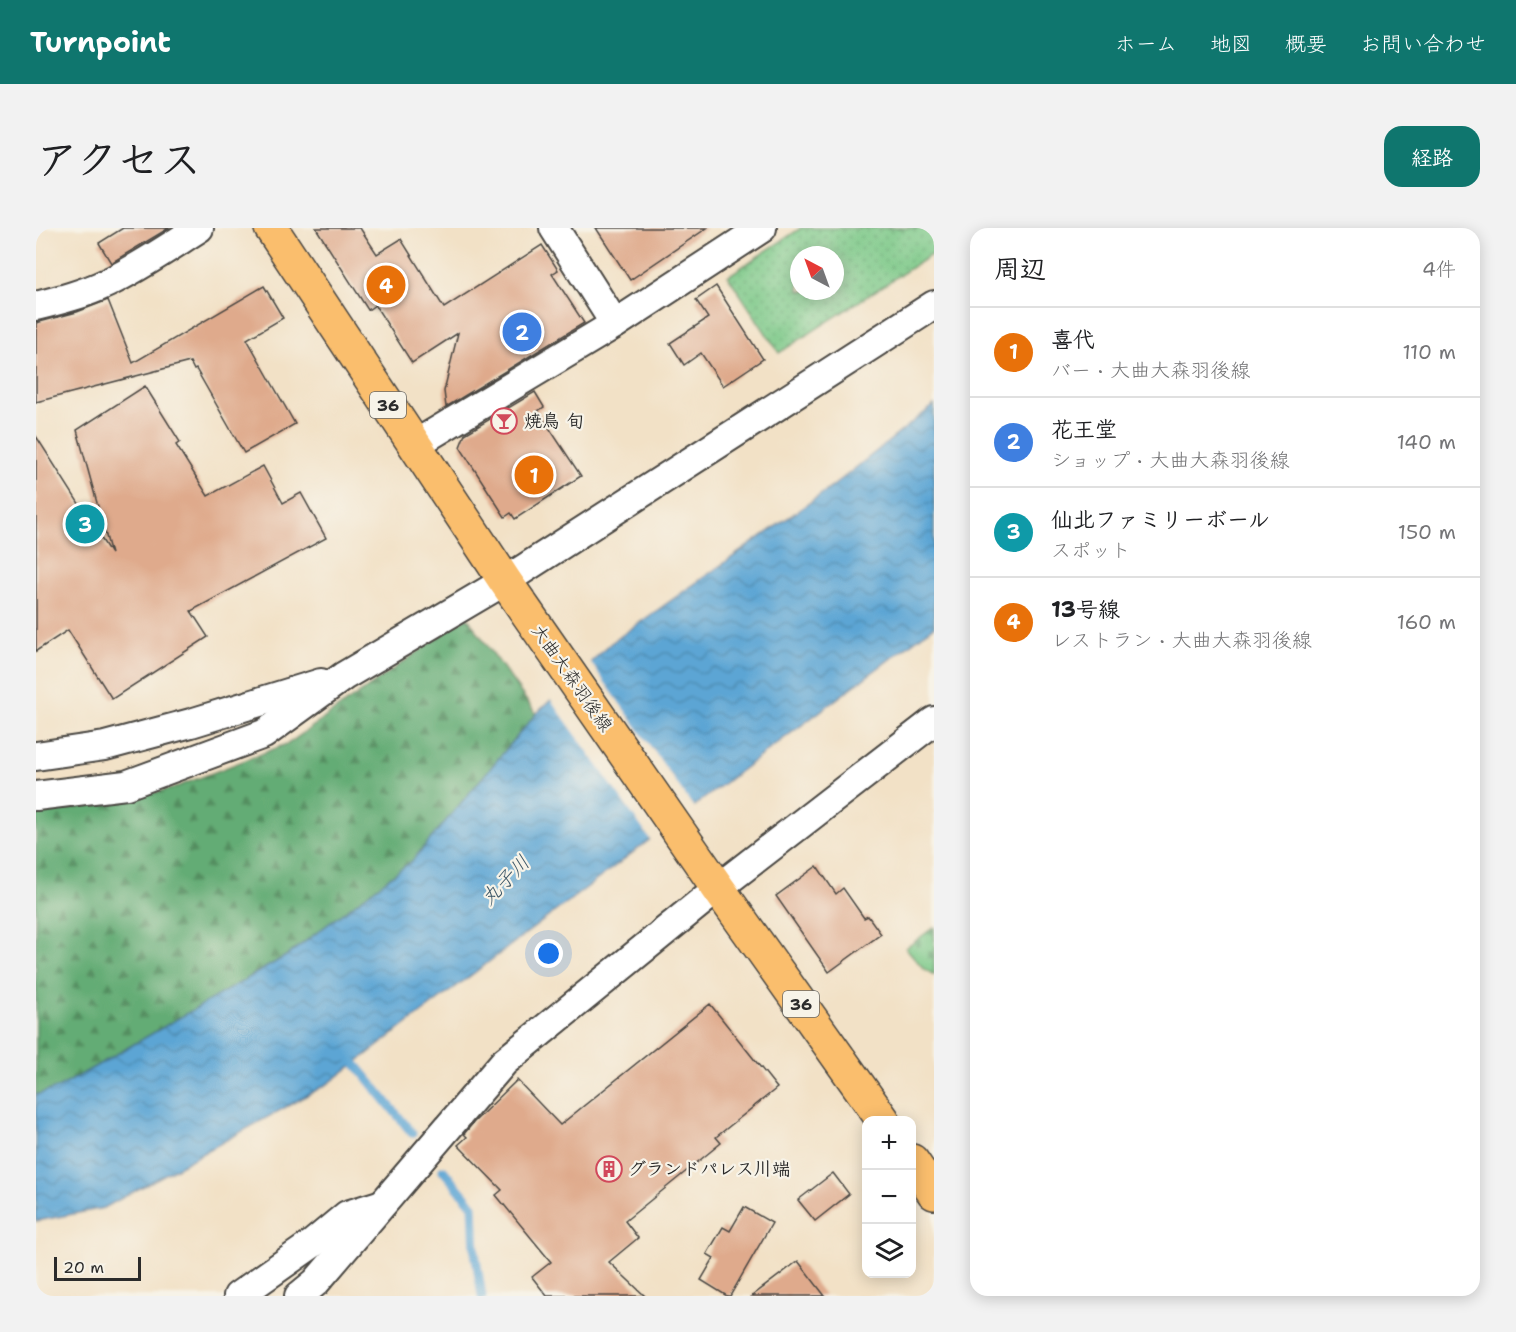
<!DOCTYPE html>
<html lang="ja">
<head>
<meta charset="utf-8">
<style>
	:root { --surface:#fff; --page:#f2f2f2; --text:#202124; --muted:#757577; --line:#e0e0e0; --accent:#0f766e }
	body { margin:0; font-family:"Shantell Sans","Klee One",sans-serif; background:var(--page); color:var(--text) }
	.controls { position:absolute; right:18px; bottom:18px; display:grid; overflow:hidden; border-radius:12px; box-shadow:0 3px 15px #0003 }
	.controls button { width:54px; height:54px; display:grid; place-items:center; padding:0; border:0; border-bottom:2px solid var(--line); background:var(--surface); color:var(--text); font:30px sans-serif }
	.compass { position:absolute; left:754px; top:18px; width:54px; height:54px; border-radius:50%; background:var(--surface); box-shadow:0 3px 15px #0003; rotate:319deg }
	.scale { position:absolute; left:18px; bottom:15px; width:87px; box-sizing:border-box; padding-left:6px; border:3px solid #2b2b2b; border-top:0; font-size:16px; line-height:21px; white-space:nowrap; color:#2b2b2b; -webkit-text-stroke:4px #f7f3e8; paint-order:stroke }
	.you { position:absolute; left:513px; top:726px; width:21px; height:21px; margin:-15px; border:4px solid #fff; border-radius:50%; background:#1a73e8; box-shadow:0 0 0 9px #1a73e833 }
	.badge { display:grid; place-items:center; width:39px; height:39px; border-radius:50%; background:var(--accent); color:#fff; font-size:20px; font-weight:700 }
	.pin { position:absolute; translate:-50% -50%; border:3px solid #fff; box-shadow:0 2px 6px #0006 }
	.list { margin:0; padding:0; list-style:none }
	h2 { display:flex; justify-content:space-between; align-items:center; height:78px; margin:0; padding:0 24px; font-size:26px }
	h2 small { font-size:20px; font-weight:400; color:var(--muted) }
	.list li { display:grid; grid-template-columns:39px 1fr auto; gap:18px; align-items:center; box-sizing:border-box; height:90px; padding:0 24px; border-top:2px solid var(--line) }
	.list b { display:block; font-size:22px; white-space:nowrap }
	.list p { margin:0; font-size:20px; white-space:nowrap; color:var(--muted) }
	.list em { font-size:20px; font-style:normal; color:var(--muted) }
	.icon { flex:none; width:33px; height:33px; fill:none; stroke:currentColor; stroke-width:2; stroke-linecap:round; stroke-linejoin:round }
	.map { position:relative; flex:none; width:898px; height:1068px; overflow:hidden; border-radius:18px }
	header { display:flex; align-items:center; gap:36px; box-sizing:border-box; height:84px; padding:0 30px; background:var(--accent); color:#fff }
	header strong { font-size:28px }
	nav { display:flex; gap:33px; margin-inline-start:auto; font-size:21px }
	.intro { display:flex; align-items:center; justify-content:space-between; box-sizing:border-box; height:144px; padding:0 36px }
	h1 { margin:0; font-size:42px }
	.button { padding:15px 27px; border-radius:18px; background:var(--accent); color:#fff; font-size:21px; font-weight:700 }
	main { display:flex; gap:36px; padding:0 36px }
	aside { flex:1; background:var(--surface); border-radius:18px; box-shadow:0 3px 15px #0003 }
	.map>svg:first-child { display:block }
</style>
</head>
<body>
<header>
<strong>Turnpoint</strong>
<nav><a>ホーム</a><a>地図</a><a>概要</a><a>お問い合わせ</a></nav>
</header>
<div class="intro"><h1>アクセス</h1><a class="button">経路</a></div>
<main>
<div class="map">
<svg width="898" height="1068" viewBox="0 0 898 1068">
	<defs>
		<pattern id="green-dots" width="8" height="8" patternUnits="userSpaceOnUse" patternTransform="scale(1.5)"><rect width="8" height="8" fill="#7ac887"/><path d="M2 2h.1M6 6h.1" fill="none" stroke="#64a36f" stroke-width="1.8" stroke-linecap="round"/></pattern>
		<pattern id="forest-firs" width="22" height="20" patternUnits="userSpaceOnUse" patternTransform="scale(1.5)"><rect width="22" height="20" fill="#63ac74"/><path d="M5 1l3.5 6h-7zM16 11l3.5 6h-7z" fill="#528c5f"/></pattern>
		<pattern id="cemetery-stones" width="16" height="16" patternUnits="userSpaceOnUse" patternTransform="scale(1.5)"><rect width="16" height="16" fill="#7ac887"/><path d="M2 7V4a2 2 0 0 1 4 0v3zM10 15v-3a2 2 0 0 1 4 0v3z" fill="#64a36f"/></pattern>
		<pattern id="water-waves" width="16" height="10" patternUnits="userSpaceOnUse" patternTransform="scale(1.5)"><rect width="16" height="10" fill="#5ca5d4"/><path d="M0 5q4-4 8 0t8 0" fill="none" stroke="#4c87ac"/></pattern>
	</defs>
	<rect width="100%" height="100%" fill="#f7f3e8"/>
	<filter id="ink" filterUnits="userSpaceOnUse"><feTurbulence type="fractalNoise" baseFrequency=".0167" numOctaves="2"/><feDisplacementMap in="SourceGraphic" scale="12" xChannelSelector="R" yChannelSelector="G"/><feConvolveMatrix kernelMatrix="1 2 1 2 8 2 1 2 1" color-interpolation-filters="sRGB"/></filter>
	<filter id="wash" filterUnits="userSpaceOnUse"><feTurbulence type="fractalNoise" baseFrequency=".008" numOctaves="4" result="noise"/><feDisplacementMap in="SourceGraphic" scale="24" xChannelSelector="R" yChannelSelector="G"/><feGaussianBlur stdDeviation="1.35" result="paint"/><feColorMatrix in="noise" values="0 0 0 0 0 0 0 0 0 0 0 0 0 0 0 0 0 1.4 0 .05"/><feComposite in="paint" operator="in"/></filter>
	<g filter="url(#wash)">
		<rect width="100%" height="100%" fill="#f2e1c6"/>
		<!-- green -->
		<path fill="url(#green-dots)" stroke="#527a59" stroke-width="1.5" fill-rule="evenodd" d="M765 0H898V25L743 125 692 48ZM763 27H799V63H763Z"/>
		<!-- forest -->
		<polygon fill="url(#forest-firs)" stroke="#476c50" stroke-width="1.5" points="431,389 500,486 377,632 250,728 24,859 0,867 0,586 6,586 135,561 253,515"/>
		<!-- cemetery -->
		<polygon fill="url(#cemetery-stones)" stroke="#527a59" stroke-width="1.5" points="898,699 898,747 888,741 870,720"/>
		<!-- water -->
		<polygon fill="url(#water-waves)" stroke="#446880" stroke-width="1.5" points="898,177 898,398 707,541 293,855 68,980 0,993 0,867 24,859 250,728 377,632 500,486 575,415 797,258"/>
		<!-- pier -->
		<polygon fill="#f2e1c6" points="553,432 659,581 616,614 513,469"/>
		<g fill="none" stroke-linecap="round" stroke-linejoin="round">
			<!-- stream -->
			<g stroke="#5ca5d4" stroke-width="9">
				<polyline points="313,828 376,905"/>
				<polyline points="407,942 437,978 439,1024 446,1068"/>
			</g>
		</g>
		<g id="blocks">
			<!-- building -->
			<g fill="#dfaa8c">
				<polygon points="87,0 133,0 75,35 63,15"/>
				<polygon points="280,0 324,0 341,26 365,11 408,80 506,17 522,42 516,46 548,95 410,179 408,163 422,105 376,135 339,77 332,82"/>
				<polygon points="560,0 671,0 594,52"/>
				<polygon points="228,58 247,90 211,111 259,196 208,225 160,141 158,142 154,134 0,174 0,95 41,84 72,72 97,135"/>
				<polygon points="680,58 727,131 687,158 665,125 648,137 634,115 672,90 660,72"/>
				<polygon points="109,158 144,214 140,217 172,268 227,238 247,275 265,265 290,310 155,383 172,409 76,471 32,402 0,423 0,208 75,326 41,202"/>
				<polygon points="499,164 508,179 502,183 545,248 479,291 475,285 469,289 424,219 429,206"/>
				<polygon points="781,638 800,666 807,660 828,690 832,688 845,706 793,744 740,668"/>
				<polygon points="674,776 741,860 680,909 685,915 589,993 602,1010 573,1034 609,1068 511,1068 496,1049 515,1034 460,967 466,962 422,917 431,909 428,906 438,894 481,852 524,897"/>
				<polygon points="797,945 813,966 779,993 762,972"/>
				<polygon points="708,979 736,995 694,1068 691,1068 665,1052 678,1030 671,1026 687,999 694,1003"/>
				<polygon points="762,1033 789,1068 716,1068"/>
			</g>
		</g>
	</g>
	<g filter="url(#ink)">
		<use href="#blocks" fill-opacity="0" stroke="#494642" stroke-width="1.5"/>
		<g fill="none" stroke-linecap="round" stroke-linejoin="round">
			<!-- minor casing -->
			<g stroke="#494642" stroke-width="32">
				<g id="minor">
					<polyline points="518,0 579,96"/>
					<path d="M0 78C24 72 48 66 71 55 103 40 133 19 163 0"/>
					<polyline points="378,217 579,96 726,0"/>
					<polyline points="0,528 69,518 155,495 285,455"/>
					<polyline points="0,568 90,557 228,506 308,448 469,353 898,77"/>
					<polyline points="202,1068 276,1016 311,987 343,977"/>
					<polyline points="263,1068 280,1054 468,834 682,660 898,493"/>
				</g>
			</g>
			<!-- primary casing -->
			<g stroke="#494642" stroke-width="36">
				<g id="primary">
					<polyline points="235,0 469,353 682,660 847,892"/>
					<polyline points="876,933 898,965"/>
				</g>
			</g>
			<!-- minor -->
			<use href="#minor" stroke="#fff" stroke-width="28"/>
			<!-- primary -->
			<use href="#primary" stroke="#fabe6d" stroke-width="33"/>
		</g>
	</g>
	<!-- icons -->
	<defs>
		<g id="bar-ring" transform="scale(1.35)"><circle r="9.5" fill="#f7f3e8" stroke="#d1495b" stroke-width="1.5"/><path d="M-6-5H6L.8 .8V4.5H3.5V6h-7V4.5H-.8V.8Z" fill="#d1495b"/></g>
		<g id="building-ring" transform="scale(1.35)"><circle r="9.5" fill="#f7f3e8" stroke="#d1495b" stroke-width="1.5"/><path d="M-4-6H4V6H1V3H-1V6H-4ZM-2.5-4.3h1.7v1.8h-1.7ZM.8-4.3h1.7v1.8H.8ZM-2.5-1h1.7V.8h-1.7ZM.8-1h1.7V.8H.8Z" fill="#d1495b"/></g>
	</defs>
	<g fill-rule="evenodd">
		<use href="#bar-ring" x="468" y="193"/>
		<use href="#building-ring" x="573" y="941"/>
	</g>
	<g text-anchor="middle" stroke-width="4.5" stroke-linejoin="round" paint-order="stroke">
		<!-- shield labels -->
		<g fill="#f7f3e8" stroke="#686764" stroke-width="1.5">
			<rect x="334" y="164" width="36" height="26" rx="4.5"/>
			<rect x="747" y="763" width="36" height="26" rx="4.5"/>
		</g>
		<g font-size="16" font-weight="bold" fill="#2b2b2b">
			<text x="352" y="183">36</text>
			<text x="765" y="782">36</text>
		</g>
		<!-- poi labels -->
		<g font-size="18" font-weight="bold" fill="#2b2b2b" stroke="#f7f3e8" text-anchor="start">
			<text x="488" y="199">焼鳥 旬</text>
			<text x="592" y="947">グランドパレス川端</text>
		</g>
		<!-- street labels -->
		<g font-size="18" fill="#2b2b2b" stroke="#f7f3e8">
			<text transform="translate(536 450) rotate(55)" y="6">大曲大森羽後線</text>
		</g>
		<!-- water labels -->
		<g font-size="20" font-style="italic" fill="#3c5666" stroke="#f7f3e8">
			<text transform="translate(469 652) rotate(-46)" y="7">丸子川</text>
		</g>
	</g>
</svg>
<div class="controls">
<button>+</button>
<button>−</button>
<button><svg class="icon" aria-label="layers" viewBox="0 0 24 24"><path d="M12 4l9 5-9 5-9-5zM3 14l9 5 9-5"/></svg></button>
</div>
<svg class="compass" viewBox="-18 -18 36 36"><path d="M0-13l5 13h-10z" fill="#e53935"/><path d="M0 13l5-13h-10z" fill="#757577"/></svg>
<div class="scale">20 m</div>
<div class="you"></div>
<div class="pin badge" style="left:498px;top:247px;background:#e8710a">1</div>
<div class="pin badge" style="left:486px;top:104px;background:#3f7fe0">2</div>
<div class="pin badge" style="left:49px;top:296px;background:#0f9aa8">3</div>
<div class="pin badge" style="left:350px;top:57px;background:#e8710a">4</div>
</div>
<aside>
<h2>周辺<small>4件</small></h2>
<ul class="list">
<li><span class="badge" style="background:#e8710a">1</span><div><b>喜代</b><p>バー · 大曲大森羽後線</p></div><em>110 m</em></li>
<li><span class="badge" style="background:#3f7fe0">2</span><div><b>花王堂</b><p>ショップ · 大曲大森羽後線</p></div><em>140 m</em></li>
<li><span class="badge" style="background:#0f9aa8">3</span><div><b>仙北ファミリーボール</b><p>スポット</p></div><em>150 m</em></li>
<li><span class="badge" style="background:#e8710a">4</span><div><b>13号線</b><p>レストラン · 大曲大森羽後線</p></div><em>160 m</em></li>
</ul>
</aside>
</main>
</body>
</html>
